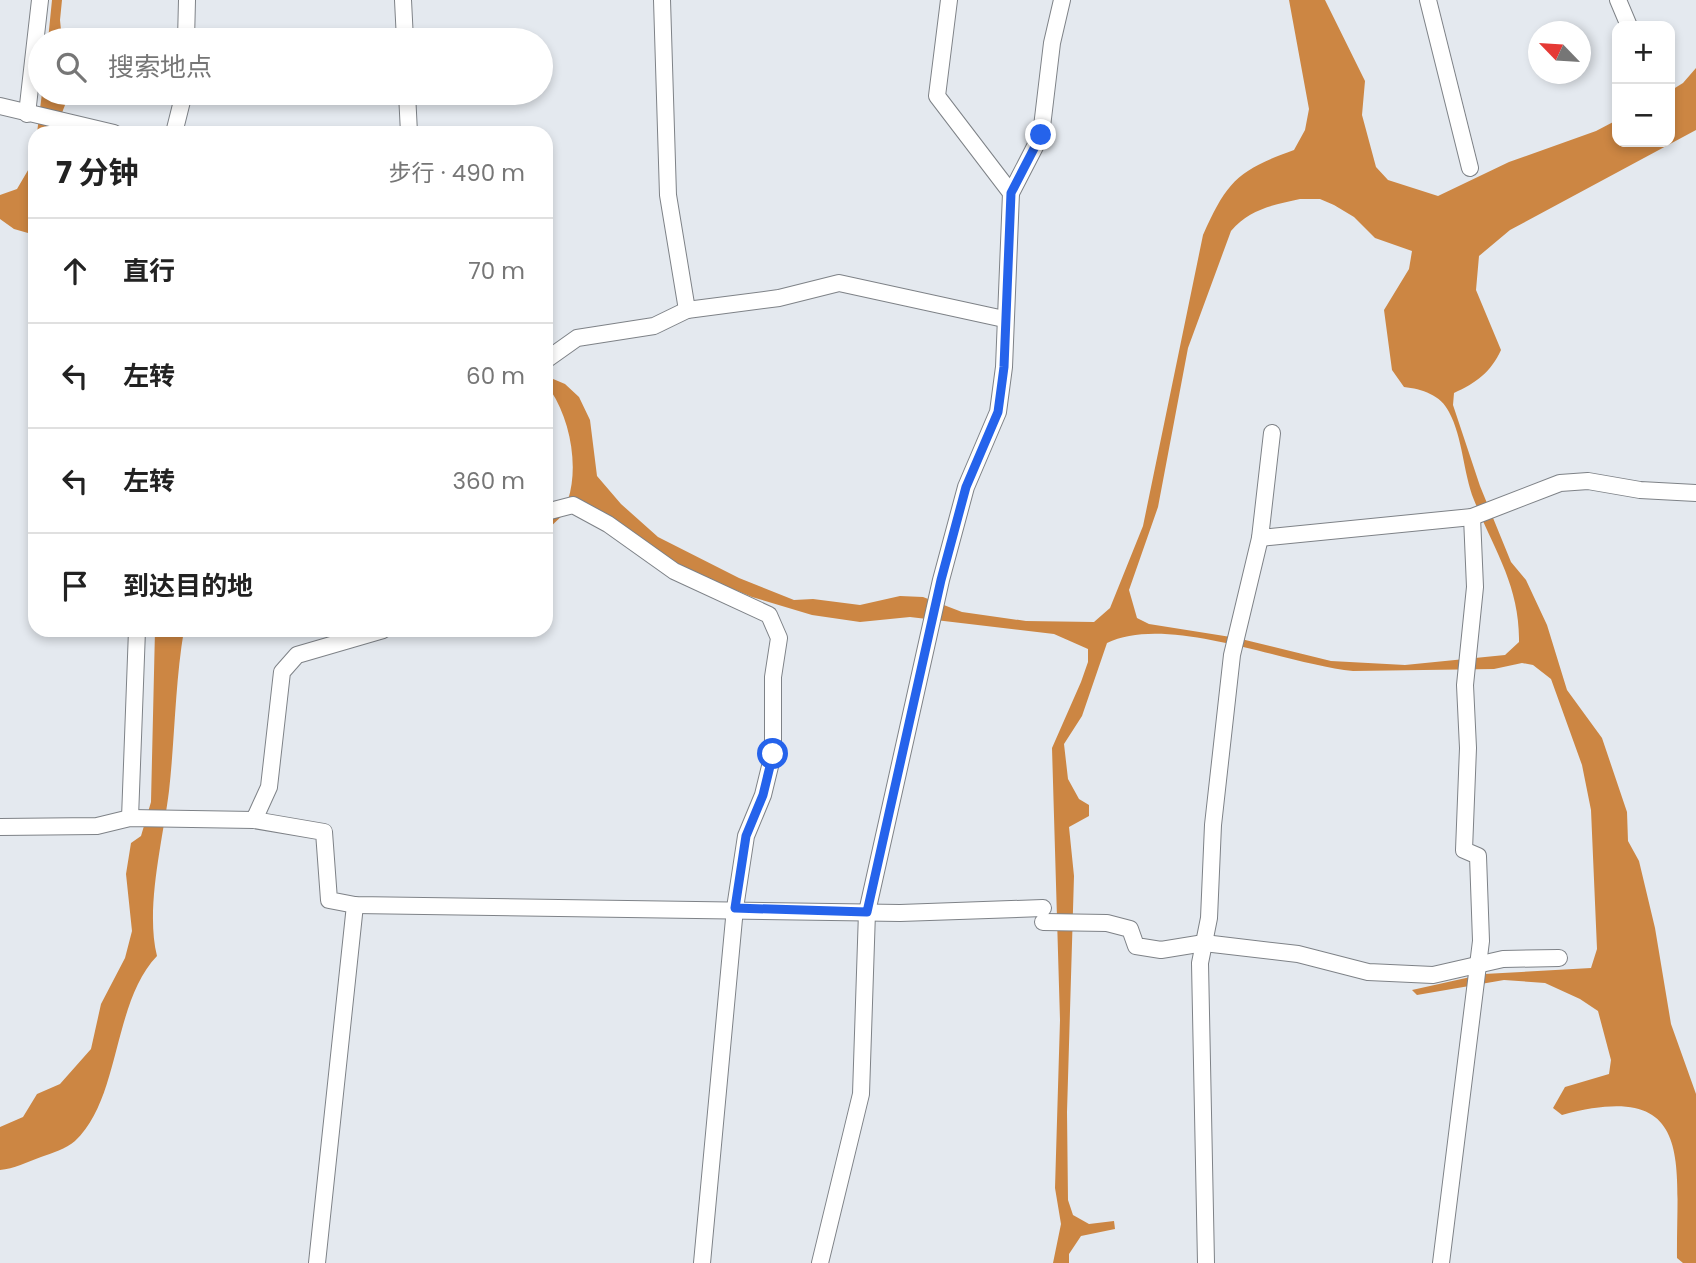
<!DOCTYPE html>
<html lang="zh">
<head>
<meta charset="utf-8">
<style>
	:root { --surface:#fff; --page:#f6f6f6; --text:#222; --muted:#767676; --line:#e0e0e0 }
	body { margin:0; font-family:Poppins,"Noto Sans SC",sans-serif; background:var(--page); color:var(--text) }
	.controls { position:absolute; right:21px; top:21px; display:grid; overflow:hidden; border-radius:14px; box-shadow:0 4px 10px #0003 }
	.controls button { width:63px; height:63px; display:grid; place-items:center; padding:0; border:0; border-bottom:2px solid var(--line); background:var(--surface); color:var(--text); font:35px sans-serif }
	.compass { position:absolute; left:1528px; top:21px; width:63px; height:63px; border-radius:50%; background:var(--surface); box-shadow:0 4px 10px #0003; rotate:295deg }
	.stop { position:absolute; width:21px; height:21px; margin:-16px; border:5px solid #2563eb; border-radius:50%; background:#fff }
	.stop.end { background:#2563eb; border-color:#fff; box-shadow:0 2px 7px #0008 }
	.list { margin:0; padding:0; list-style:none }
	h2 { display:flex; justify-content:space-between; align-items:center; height:91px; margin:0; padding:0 28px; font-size:30px }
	h2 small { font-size:23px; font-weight:400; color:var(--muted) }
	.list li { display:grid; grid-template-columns:46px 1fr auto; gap:21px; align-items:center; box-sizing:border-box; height:105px; padding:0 28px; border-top:2px solid var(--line) }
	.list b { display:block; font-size:26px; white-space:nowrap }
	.list em { font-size:23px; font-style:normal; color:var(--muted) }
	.icon { flex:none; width:38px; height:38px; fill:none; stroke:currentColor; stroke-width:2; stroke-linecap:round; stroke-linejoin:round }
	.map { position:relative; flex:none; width:1696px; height:1263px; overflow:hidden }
	.search { position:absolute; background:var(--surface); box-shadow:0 4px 10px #0003; left:28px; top:28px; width:525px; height:77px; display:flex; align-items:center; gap:18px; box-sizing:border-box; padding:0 24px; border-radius:38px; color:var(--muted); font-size:26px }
	.panel { position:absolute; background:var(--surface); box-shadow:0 4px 10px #0003; left:28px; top:126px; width:525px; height:511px; border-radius:21px }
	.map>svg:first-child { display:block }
</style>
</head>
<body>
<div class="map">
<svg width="1696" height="1263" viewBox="0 0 1696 1263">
	<rect width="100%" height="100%" fill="#e4e9ef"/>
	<!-- water -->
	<g fill="#cc8643" fill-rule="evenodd">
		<polygon points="52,0 62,0 60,20 62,40 48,40"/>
		<path d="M1289 0H1325L1365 81 1362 115 1376 167 1388 180 1438 196 1509 162 1596 131 1617 120V142H1670V91L1683 83 1696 68V130L1510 230 1479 256 1476 290 1501 350C1491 372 1476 383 1454 393L1453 405 1480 486 1511 562 1526 580 1547 625 1567 690 1602 738 1627 812 1628 841 1639 861 1655 928 1671 1024 1696 1094V1263H1683L1677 1258C1676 1161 1696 1079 1562 1115L1553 1108 1565 1087 1609 1074 1611 1060 1598 1011 1580 999 1545 983 1504 980 1417 995 1412 990 1484 974 1591 968 1597 949 1591 810 1582 765 1551 679 1533 665 1522 663 1494 669 1353 671C1287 665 1168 613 1107 643L1082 716 1064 744 1068 779 1079 799 1089 805V816L1069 827 1074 876 1067 1112 1068 1200 1073 1215 1089 1224 1114 1221 1115 1229 1081 1236 1069 1254V1263H1053L1061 1224 1055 1188 1060 1020 1052 748 1081 682 1088 662V649L1054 634 910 617 860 622 812 615 752 597 683 568 619 524 567 511 546 531V507L568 500C579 466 570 420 551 391H546V376L565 384 579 397 590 420 597 476 621 504 658 537 739 578 794 600 813 599 860 605 900 596 923 597 962 612 1026 621 1094 622 1110 608 1143 526 1203 235C1227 181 1238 170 1294 150L1305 130 1309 109ZM1300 199H1320L1334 205 1354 217 1375 238 1412 251 1409 269 1384 310 1392 370 1404 387C1422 389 1441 395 1449 412 1463 438 1463 472 1474 500 1494 550 1520 586 1519 642L1505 655 1405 665 1331 661 1237 638 1149 624 1137 618 1129 590 1158 507 1188 348 1231 231C1250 209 1273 205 1300 199Z"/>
		<polygon points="42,93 67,93 67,100 54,133 37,133"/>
		<polygon points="35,152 35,235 14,229 0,219 0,195 17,189 34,160"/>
		<path d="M155 630H184C175 683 175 737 169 791 163 840 145 908 157 956 112 1003 121 1098 75 1141 66 1149 52 1153 41 1157 27 1162 14 1169 0 1170V1127L23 1117 37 1094 60 1084 91 1049 101 1004 125 958 132 931 126 874 131 843 141 836 151 802Z"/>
	</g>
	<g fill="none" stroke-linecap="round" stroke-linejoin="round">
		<!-- street casing -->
		<g stroke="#7e8287" stroke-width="18">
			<g id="street">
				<polyline points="403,0 405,40"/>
				<polyline points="662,0 668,195 687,310"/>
				<polyline points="1428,0 1470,168"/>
				<polyline points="1618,0 1629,26"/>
				<polyline points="186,40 187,0"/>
				<polyline points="407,93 409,133"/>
				<polyline points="0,106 114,133"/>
				<polyline points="27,114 40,0"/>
				<polyline points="174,133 184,93"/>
				<polyline points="1011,193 1041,135 1052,43 1062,0"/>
				<polyline points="546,360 577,338 654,326 687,310 779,298 839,283 1004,319"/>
				<polyline points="546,512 573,505 608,524 674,571 769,615 779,638 773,677 773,754 763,795 746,836 735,908 702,1263"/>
				<polyline points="1260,538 1472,517 1560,483 1588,481 1640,490 1696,493"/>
				<polyline points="130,818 137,630"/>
				<polyline points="254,820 324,832 329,900 355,905 900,913 1043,908"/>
				<polyline points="0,827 97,826 130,818 254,820 269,787 282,672 297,655 383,630"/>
				<polyline points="1043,922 1107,923 1130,929 1136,946 1161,950 1204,943 1298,954 1368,972 1433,975 1503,959 1559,958"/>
				<polyline points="317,1263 355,905"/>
				<polyline points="820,1263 861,1094 867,912 941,580 966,487 998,412 1004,367 1011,193 937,96 949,0"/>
				<polyline points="1206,1263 1200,963 1209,918 1213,825 1232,655 1260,538 1272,433"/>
				<polyline points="1441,1263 1481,941 1478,856 1464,850 1468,748 1465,685 1475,587 1472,517"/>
			</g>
		</g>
		<!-- street -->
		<use href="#street" stroke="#fff" stroke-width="16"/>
	</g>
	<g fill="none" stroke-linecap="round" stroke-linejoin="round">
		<!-- route -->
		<polyline stroke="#2563eb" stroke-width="9" points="773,754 763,795 746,836 735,908 867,912 941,580 966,487 998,412 1004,367 1011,193 1041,135"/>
	</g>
</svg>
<div class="controls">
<button>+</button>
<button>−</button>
</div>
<svg class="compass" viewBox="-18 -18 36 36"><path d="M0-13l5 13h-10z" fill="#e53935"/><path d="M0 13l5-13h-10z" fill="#767676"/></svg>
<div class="stop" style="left:773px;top:754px"></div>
<div class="stop end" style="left:1041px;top:135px"></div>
<div class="search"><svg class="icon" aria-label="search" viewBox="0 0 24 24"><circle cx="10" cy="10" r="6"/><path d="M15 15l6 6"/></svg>搜索地点</div>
<section class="panel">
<h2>7 分钟<small>步行 · 490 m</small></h2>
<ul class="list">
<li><svg class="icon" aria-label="ahead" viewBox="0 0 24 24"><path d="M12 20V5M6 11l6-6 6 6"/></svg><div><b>直行</b></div><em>70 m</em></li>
<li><svg class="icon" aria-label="left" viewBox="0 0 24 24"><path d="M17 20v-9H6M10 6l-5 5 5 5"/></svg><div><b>左转</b></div><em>60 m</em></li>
<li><svg class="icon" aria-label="left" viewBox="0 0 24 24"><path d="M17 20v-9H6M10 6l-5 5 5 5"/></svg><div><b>左转</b></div><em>360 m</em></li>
<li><svg class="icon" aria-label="arrive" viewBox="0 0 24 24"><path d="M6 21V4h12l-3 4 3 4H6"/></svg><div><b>到达目的地</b></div></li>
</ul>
</section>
</div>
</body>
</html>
